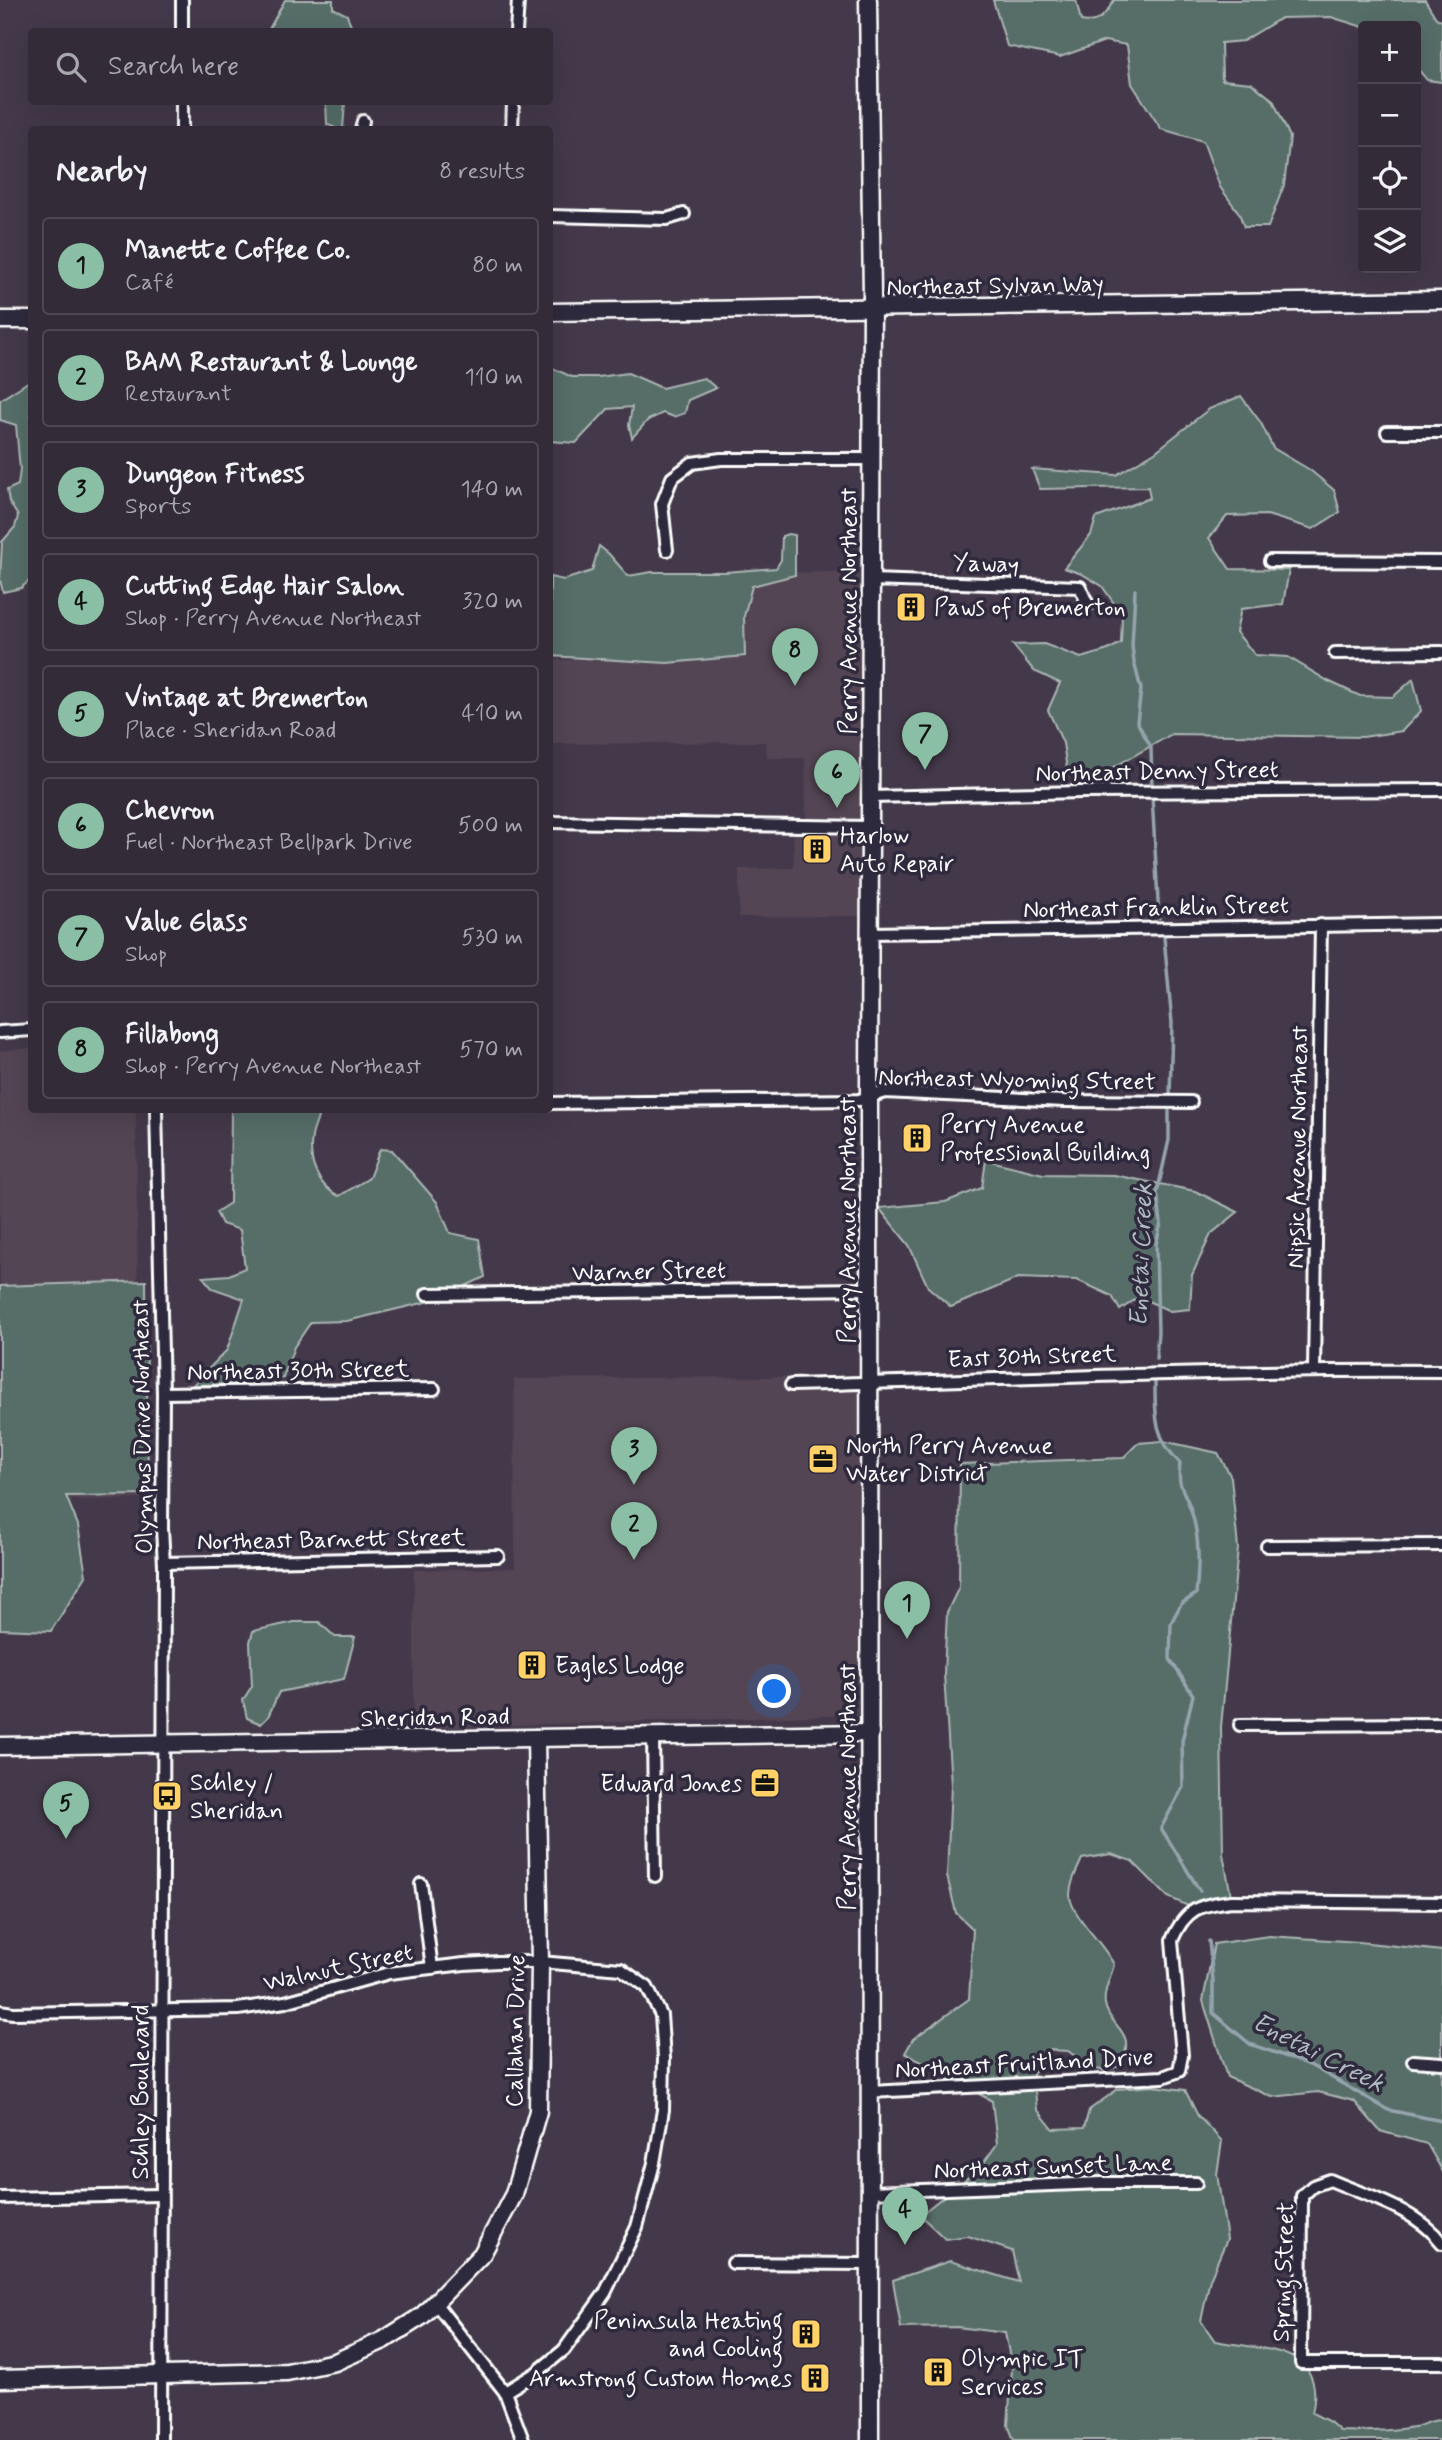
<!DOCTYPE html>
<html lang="en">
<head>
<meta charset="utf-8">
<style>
	:root { --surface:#332b38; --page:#3e3743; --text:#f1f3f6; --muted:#a9a7ae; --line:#4e4753; --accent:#8abfa5 }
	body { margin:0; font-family:Mynerve,sans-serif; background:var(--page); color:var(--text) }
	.controls { position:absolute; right:21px; top:21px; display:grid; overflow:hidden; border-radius:7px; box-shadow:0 7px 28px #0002 }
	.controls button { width:63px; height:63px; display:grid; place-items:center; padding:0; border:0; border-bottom:2px solid var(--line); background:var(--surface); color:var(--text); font:35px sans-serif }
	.you { position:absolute; left:775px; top:1692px; width:24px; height:24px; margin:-18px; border:5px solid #fff; border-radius:50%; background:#1a73e8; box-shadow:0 0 0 10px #1a73e833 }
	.badge { display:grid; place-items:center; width:46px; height:46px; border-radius:50%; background:var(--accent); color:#111; font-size:23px; font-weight:700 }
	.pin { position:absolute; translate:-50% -58px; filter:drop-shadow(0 2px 4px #0008) }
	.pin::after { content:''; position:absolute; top:37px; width:24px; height:21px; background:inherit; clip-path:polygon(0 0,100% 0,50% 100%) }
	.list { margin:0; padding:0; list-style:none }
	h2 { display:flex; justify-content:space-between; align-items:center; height:91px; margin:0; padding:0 28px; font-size:30px }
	h2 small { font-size:23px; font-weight:400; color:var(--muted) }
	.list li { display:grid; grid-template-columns:46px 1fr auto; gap:21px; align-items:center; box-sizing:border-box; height:98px; margin:0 14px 14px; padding:0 14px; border:2px solid var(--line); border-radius:7px }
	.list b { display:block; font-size:26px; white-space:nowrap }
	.list p { margin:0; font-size:23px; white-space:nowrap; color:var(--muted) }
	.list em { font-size:23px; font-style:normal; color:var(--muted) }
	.icon { flex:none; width:38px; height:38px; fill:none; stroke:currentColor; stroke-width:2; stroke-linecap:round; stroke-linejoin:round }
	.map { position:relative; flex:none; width:1442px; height:2440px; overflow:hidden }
	.search { position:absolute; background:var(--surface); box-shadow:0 7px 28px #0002; left:28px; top:28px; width:525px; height:77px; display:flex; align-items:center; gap:18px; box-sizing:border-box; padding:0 24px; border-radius:7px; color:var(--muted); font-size:26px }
	.panel { position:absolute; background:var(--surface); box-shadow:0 7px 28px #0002; left:28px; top:126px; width:525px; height:987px; border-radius:7px }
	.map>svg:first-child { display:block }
</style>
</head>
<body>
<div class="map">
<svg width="1442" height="2440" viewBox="0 0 1442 2440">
	<rect width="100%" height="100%" fill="#44394a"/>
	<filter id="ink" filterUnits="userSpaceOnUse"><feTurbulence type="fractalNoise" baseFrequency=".0143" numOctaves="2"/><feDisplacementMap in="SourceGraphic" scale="14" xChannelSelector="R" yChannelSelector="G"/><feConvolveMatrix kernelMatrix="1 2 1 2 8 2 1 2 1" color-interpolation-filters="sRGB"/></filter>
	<g filter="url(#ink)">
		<!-- built -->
		<g fill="#534453">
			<polygon points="859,572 862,916 739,917 739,869 794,868 793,820 806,820 805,758 767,758 766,742 550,744 550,660 734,658 734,573"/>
			<polygon points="31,1048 32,1110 136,1110 140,1499 0,1501 0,1051"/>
			<polygon points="858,1376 858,1715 414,1728 414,1570 515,1568 514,1379"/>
		</g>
		<!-- green -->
		<g fill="#576d68" stroke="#abb6b4" stroke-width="2">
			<polygon points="285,0 333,0 333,8 347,15 353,31 268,31"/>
			<path d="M993 0H1076L1081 21C1099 25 1106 14 1114 0H1425L1436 18 1442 21V82L1427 80 1416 67V26L1363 27 1331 17 1281 18 1243 41 1221 43 1222 80 1251 83 1273 100 1290 137 1284 185 1268 227H1244L1239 213 1220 187 1203 141 1161 129 1132 84 1127 45 1105 41 1060 57 1007 46Z"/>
			<polygon points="326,102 345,102 343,129 337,129 327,124"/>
			<polygon points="550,367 572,377 598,377 628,373 662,388 704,378 716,388 688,400 685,413 674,417 663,413 648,420 632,438 629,425 632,407 608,409 576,443 550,441"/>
			<polygon points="31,380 31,579 21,588 3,592 0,580 2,542 15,527 18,516 9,502 7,490 18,485 20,470 16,425 0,420 0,400"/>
			<polygon points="1241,396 1261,423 1273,448 1310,470 1334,490 1340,512 1313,529 1267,515 1227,516 1209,538 1230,569 1289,570 1283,604 1241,609 1236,632 1255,655 1288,657 1328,681 1360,696 1393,697 1413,679 1421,711 1402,731 1363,737 1172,734 1102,774 1068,776 1063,743 1048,710 1060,683 1034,671 1013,645 1044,644 1081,658 1108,650 1121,643 1122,615 1102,586 1082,574 1064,568 1091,535 1096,518 1150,498 1148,487 1040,489 1032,469 1116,475 1155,452 1209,409"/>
			<polygon points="788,534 795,535 795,575 752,586 744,616 745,656 667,663 550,656 550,577 564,580 592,571 599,546 609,554 628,576 652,572 725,572 776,568 781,560 782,536"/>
			<path d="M231 1110H319C319 1120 313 1128 312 1137 308 1161 317 1186 339 1196L369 1178 380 1149 392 1150 437 1202 450 1233 479 1239 485 1277 435 1300 347 1321 311 1322 294 1347 283 1378 240 1384 193 1385 227 1350 244 1299 212 1288 203 1277 229 1275 245 1268 240 1230 222 1224 216 1212 230 1203Z"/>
			<polygon points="986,1160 1043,1174 1114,1175 1195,1191 1238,1212 1211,1234 1192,1275 1190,1309 1170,1311 1139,1297 1120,1310 1112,1296 1077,1280 1018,1278 951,1307 928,1287 909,1245 879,1208 945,1202 982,1188"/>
			<polygon points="146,1281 148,1495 66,1496 78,1525 86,1576 51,1631 0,1629 0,1286"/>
			<path d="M1163 1441 1218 1453 1231 1477 1238 1548 1221 1727 1223 1854 1232 1901 1188 1906 1168 1897 1132 1861 1111 1854 1082 1859C1077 1870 1070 1883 1070 1896 1071 1915 1104 1944 1114 1965 1111 1977 1103 1991 1105 2004 1109 2028 1140 2031 1119 2066L1106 2071 1092 2068 1068 2051 1049 2050 1033 2074 1037 2109 1053 2129 1084 2128 1089 2110 1118 2089 1152 2086 1185 2090 1198 2116 1222 2141 1217 2174 1227 2239 1210 2279 1201 2321 1215 2341C1261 2350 1328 2345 1312 2413L1330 2422 1340 2431C1364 2432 1390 2431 1414 2427 1424 2425 1432 2419 1442 2420V2440H1014L1008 2425 1012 2368 1005 2333 957 2327 901 2328 893 2280 950 2261 1019 2282 1012 2251 968 2236 945 2239 920 2215 980 2168 997 2144 992 2101 905 2053 913 2039 969 1999 973 1929 956 1913 947 1876 951 1785 944 1674 947 1612 959 1587 960 1464 1123 1458 1138 1443Z"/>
			<polygon points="294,1622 319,1622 335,1637 355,1637 344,1679 279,1692 268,1717 261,1724 247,1718 243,1700 252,1686 250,1642 253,1631"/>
			<polygon points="1269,1936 1359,1942 1442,1951 1442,2170 1427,2144 1380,2131 1354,2101 1318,2092 1272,2097 1227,2077 1203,2001 1214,1944"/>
		</g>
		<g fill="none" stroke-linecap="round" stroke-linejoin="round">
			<!-- stream -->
			<g stroke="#95a4ad" stroke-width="3.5">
				<polyline points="1135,590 1132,646 1134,662 1141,689 1137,722 1151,747 1152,789"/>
				<polyline points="1152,796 1159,918"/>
				<polyline points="1164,937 1172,1023 1170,1096"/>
				<polyline points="1156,1359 1158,1332 1156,1244 1161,1223 1157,1193 1169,1140 1169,1111"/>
				<path d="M1155 1381C1155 1415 1154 1438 1180 1463 1177 1489 1184 1488 1191 1510 1200 1537 1199 1566 1196 1594L1181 1604 1171 1623 1170 1659 1193 1695 1182 1741 1183 1787 1161 1828 1200 1891"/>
				<polyline points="1209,1941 1213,1980 1213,2013 1250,2044 1310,2065 1388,2110 1442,2121"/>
			</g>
			<!-- street casing -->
			<g stroke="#fff" stroke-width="16">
				<g id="street">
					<polyline points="182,0 182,32"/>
					<polyline points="516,32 518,0"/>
					<polyline points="182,102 182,130"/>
					<polyline points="361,130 363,121"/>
					<polyline points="512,130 513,102"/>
					<polyline points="550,216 667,219 684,214"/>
					<polyline points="1387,432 1442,432"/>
					<polyline points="667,550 662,504 672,478 692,463 721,459 871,459"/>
					<polyline points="1270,561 1442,562"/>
					<polyline points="871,580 1080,587 1088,605"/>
					<polyline points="1335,653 1442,652"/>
					<polyline points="871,797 1082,792 1442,790"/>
					<polyline points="550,822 871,827"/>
					<polyline points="870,933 1442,924"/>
					<polyline points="0,1032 32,1030"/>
					<polyline points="550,1103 859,1100 885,1092 1064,1101 1191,1102"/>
					<polyline points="156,1110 163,1393 162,1528 164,1565 161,2440"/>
					<polyline points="427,1294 870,1289"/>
					<polyline points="1314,1370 1321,925"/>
					<path d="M791 1385C1008 1380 1225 1369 1442 1371"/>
					<polyline points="163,1393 434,1389"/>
					<polyline points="1267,1546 1442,1545"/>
					<polyline points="164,1563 498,1556"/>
					<polyline points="1240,1725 1442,1724"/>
					<polyline points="653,1737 655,1876"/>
					<polyline points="421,1884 432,1968"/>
					<polyline points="0,2011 13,2013 238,2009 285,2002 389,1973 464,1964 498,1962 540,1962 621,1969 647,1987 661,2015 664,2058 663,2110 654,2163 637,2227 605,2293 564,2350 536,2373 505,2392"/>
					<polyline points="1413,2061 1442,2063"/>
					<path d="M870 2092 1163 2077 1179 2071 1182 2055 1172 1940C1186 1908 1199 1905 1232 1901L1442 1903"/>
					<polyline points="870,2192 1102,2183 1196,2183"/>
					<polyline points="0,2198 160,2195"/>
					<path d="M1442 2243C1416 2209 1369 2197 1330 2180L1313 2186 1302 2196 1301 2363H1442"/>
					<polyline points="733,2263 870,2264"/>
					<polyline points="436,2304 505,2392 523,2440"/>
				</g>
			</g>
			<!-- secondary casing -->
			<g stroke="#fff" stroke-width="21">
				<g id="secondary">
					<polyline points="868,0 872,296 869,1097 870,2440"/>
					<polyline points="550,312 1442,300"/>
					<polyline points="0,320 32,320"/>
					<polyline points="0,1746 870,1733"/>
					<polyline points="0,2379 287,2372 335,2362 384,2340 422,2316 482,2254 514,2194 538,2111 540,1962 536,1738"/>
				</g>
			</g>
			<!-- street -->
			<use href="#street" stroke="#2f2a3d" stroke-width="10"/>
			<!-- secondary -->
			<use href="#secondary" stroke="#2f2a3d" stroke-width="16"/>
		</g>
	</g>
	<!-- icons -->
	<defs>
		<g id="building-square" transform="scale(1.575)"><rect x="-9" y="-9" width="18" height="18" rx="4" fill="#ffd166" stroke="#2f2a3d"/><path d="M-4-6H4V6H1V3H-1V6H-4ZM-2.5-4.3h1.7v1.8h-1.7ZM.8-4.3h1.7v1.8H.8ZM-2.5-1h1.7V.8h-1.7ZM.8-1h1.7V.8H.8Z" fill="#111"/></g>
		<g id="office-square" transform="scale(1.575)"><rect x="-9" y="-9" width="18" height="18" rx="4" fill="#ffd166" stroke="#2f2a3d"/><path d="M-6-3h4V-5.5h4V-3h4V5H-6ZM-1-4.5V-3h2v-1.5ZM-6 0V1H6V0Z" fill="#111"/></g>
		<g id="bus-square" transform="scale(1.575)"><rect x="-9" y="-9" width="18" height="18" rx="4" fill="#ffd166" stroke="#2f2a3d"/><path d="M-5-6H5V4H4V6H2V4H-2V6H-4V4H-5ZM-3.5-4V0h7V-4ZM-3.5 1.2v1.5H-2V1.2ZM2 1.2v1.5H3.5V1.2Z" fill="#111"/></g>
	</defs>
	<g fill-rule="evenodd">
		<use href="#building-square" x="911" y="607"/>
		<use href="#building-square" x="817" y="849"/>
		<use href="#building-square" x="917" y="1138"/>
		<use href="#office-square" x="823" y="1459"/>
		<use href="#building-square" x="532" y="1665"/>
		<use href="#office-square" x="765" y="1783"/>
		<use href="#bus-square" x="167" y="1796"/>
		<use href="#building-square" x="806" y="2334"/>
		<use href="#building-square" x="938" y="2372"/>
		<use href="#building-square" x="815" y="2378"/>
	</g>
	<g text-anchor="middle" stroke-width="7" stroke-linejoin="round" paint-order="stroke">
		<!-- street labels -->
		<g font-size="24" fill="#fff" stroke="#2f2a3d">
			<text transform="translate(995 285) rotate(-1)" y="8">Northeast Sylvan Way</text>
			<text transform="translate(986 563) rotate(2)" y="8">Yaway</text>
			<text transform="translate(848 611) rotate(-90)" y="8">Perry Avenue Northeast</text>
			<text transform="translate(1157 771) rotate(-1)" y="8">Northeast Denny Street</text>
			<text transform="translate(1156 907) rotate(-1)" y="8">Northeast Franklin Street</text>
			<text transform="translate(1017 1079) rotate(1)" y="8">Northeast Wyoming Street</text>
			<text transform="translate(1297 1147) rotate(-89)" y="8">Nipsic Avenue Northeast</text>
			<text transform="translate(847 1220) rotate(-90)" y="8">Perry Avenue Northeast</text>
			<text transform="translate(649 1271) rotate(-1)" y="8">Warner Street</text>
			<text transform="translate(1032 1356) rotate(-2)" y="8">East 30th Street</text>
			<text transform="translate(298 1370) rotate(-1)" y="8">Northeast 30th Street</text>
			<text transform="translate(142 1427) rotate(-91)" y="8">Olympus Drive Northeast</text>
			<text transform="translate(331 1539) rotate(-1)" y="8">Northeast Barnett Street</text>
			<text transform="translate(435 1717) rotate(-1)" y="8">Sheridan Road</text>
			<text transform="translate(847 1787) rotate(-90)" y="8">Perry Avenue Northeast</text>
			<text transform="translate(338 1967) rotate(-12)" y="8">Walnut Street</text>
			<text transform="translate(515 2031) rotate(-89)" y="8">Callahan Drive</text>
			<text transform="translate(1024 2063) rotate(-3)" y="8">Northeast Fruitland Drive</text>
			<text transform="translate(140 2092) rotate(-90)" y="8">Schley Boulevard</text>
			<text transform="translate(1053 2166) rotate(-2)" y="8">Northeast Sunset Lane</text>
			<text transform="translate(1283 2272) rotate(-88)" y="8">Spring Street</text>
		</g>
		<!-- poi labels -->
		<g font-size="24" fill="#fff" stroke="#2f2a3d" text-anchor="start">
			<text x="934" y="615">Paws of Bremerton</text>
			<text x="840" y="843">Harlow<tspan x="840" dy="28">Auto Repair</tspan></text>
			<text x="940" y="1132">Perry Avenue<tspan x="940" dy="28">Professional Building</tspan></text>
			<text x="846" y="1453">North Perry Avenue<tspan x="846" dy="28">Water District</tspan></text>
			<text x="555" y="1673">Eagles Lodge</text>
			<text x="190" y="1790">Schley /<tspan x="190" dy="28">Sheridan</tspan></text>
			<text x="742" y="1791" text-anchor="end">Edward Jones</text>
			<text x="783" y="2328" text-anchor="end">Peninsula Heating<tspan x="783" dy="28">and Cooling</tspan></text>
			<text x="961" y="2366">Olympic IT<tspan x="961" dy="28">Services</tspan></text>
			<text x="792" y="2386" text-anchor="end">Armstrong Custom Homes</text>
		</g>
		<!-- water labels -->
		<g font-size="26" font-style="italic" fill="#afbbc1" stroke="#2f2a3d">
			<text transform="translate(1140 1255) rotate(-88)" y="9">Enetai Creek</text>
			<text transform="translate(1319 2052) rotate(27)" y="9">Enetai Creek</text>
		</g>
	</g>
</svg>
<div class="controls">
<button>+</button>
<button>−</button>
<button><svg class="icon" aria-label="locate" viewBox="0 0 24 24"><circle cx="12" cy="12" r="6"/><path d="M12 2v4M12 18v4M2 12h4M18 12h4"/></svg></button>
<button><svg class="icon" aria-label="layers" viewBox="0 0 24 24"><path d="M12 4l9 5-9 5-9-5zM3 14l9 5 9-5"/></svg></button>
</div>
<div class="you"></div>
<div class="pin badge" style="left:907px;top:1639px">1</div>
<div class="pin badge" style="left:634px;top:1560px">2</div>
<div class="pin badge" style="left:634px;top:1485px">3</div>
<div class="pin badge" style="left:905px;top:2245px">4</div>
<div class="pin badge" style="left:66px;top:1839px">5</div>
<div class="pin badge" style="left:837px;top:808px">6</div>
<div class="pin badge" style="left:925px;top:770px">7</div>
<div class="pin badge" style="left:795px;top:686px">8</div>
<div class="search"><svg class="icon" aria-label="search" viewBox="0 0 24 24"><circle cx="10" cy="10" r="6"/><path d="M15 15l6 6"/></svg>Search here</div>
<section class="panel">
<h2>Nearby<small>8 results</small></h2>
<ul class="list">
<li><span class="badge">1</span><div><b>Manette Coffee Co.</b><p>Café</p></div><em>80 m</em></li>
<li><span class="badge">2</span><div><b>BAM Restaurant &amp; Lounge</b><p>Restaurant</p></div><em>110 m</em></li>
<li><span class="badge">3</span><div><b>Dungeon Fitness</b><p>Sports</p></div><em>140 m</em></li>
<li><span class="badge">4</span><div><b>Cutting Edge Hair Salon</b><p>Shop · Perry Avenue Northeast</p></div><em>320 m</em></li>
<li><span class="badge">5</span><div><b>Vintage at Bremerton</b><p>Place · Sheridan Road</p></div><em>410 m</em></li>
<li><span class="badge">6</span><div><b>Chevron</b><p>Fuel · Northeast Bellpark Drive</p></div><em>500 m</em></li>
<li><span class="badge">7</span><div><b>Value Glass</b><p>Shop</p></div><em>530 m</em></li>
<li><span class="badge">8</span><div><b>Fillabong</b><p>Shop · Perry Avenue Northeast</p></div><em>570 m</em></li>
</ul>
</section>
</div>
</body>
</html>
